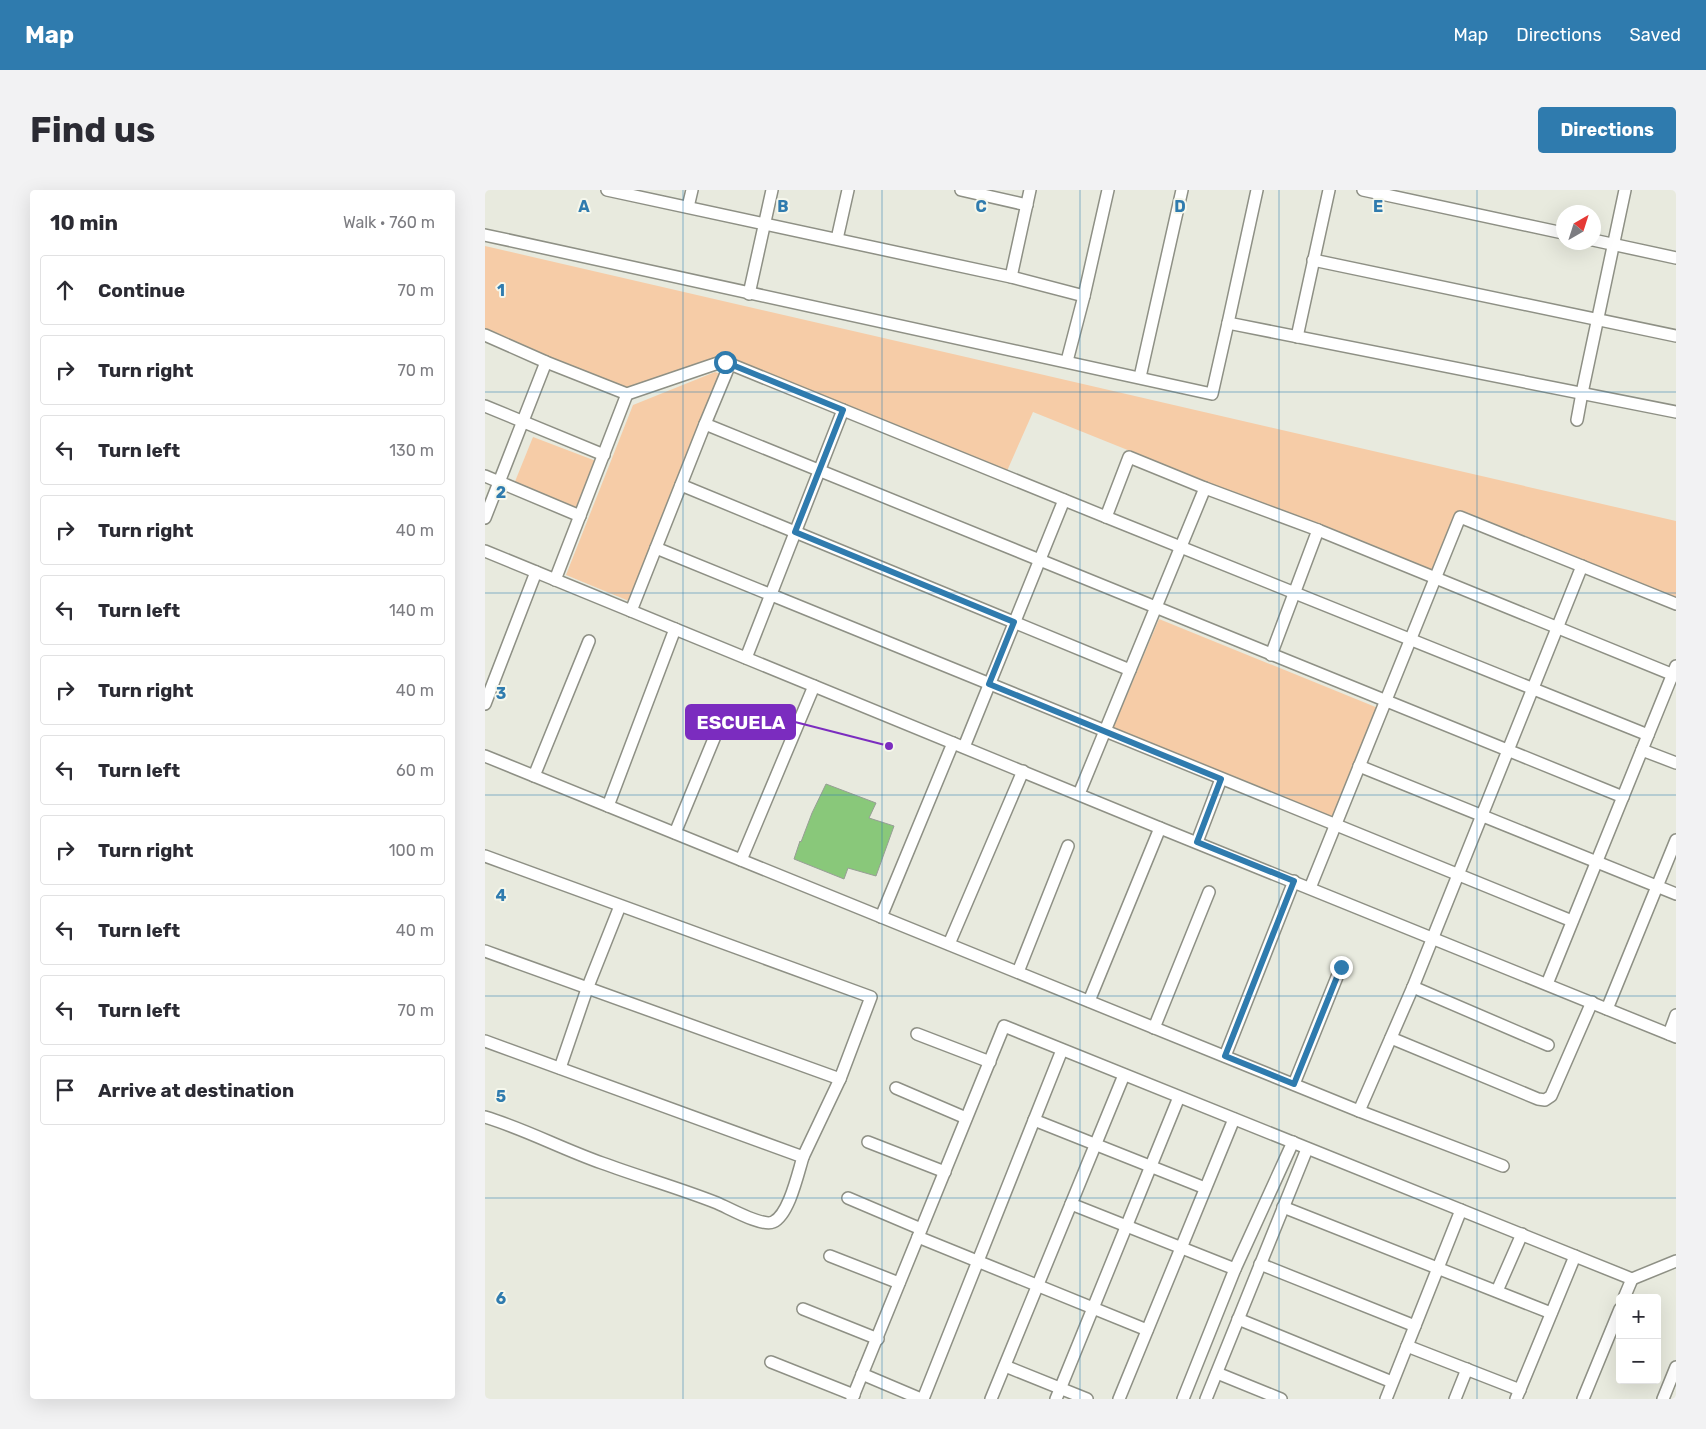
<!DOCTYPE html>
<html lang="en">
<head>
<meta charset="utf-8">
<style>
	:root { --surface:#fff; --page:#f2f2f3; --text:#2b2b33; --muted:#7c7c81; --line:#e1e1e2; --accent:#2f7bae }
	body { margin:0; font-family:Rubik,sans-serif; background:var(--page); color:var(--text) }
	.controls { position:absolute; right:15px; bottom:15px; display:grid; overflow:hidden; border-radius:5px; box-shadow:0 5px 20px #0002 }
	.controls button { width:45px; height:45px; display:grid; place-items:center; padding:0; border:0; border-bottom:1px solid var(--line); background:var(--surface); color:var(--text); font:25px sans-serif }
	.compass { position:absolute; left:1071px; top:15px; width:45px; height:45px; border-radius:50%; background:var(--surface); box-shadow:0 5px 20px #0002; rotate:39deg }
	.stop { position:absolute; width:15px; height:15px; margin:-11px; border:4px solid #2f7bae; border-radius:50%; background:#fff }
	.stop.end { background:#2f7bae; border-color:#fff; box-shadow:0 1px 5px #0008 }
	.list { margin:0; padding:0; list-style:none }
	h2 { display:flex; justify-content:space-between; align-items:center; height:65px; margin:0; padding:0 20px; font-size:21px }
	h2 small { font-size:16px; font-weight:400; color:var(--muted) }
	.list li { display:grid; grid-template-columns:32px 1fr auto; gap:15px; align-items:center; box-sizing:border-box; height:70px; margin:0 10px 10px; padding:0 10px; border:1px solid var(--line); border-radius:5px }
	.list b { display:block; font-size:19px; white-space:nowrap }
	.list em { font-size:16px; font-style:normal; color:var(--muted) }
	.icon { flex:none; width:28px; height:28px; fill:none; stroke:currentColor; stroke-width:2; stroke-linecap:round; stroke-linejoin:round }
	.map { position:relative; flex:none; width:1191px; height:1209px; overflow:hidden; border-radius:5px }
	header { display:flex; align-items:center; gap:30px; box-sizing:border-box; height:70px; padding:0 25px; background:var(--accent); color:#fff }
	header strong { font-size:24px }
	nav { display:flex; gap:28px; margin-inline-start:auto; font-size:18px }
	.intro { display:flex; align-items:center; justify-content:space-between; box-sizing:border-box; height:120px; padding:0 30px }
	h1 { margin:0; font-size:35px }
	.button { padding:12px 22px; border-radius:5px; background:var(--accent); color:#fff; font-size:18px; font-weight:700 }
	main { display:flex; gap:30px; padding:0 30px }
	aside { flex:1; background:var(--surface); border-radius:5px; box-shadow:0 5px 20px #0002 }
	.map>svg:first-child { display:block }
</style>
</head>
<body>
<header>
<strong>Map</strong>
<nav><a>Map</a><a>Directions</a><a>Saved</a></nav>
</header>
<div class="intro"><h1>Find us</h1><a class="button">Directions</a></div>
<main>
<aside>
<h2>10 min<small>Walk · 760 m</small></h2>
<ul class="list">
<li><svg class="icon" aria-label="ahead" viewBox="0 0 24 24"><path d="M12 20V5M6 11l6-6 6 6"/></svg><div><b>Continue</b></div><em>70 m</em></li>
<li><svg class="icon" aria-label="right" viewBox="0 0 24 24"><path d="M7 20v-9h11M14 6l5 5-5 5"/></svg><div><b>Turn right</b></div><em>70 m</em></li>
<li><svg class="icon" aria-label="left" viewBox="0 0 24 24"><path d="M17 20v-9H6M10 6l-5 5 5 5"/></svg><div><b>Turn left</b></div><em>130 m</em></li>
<li><svg class="icon" aria-label="right" viewBox="0 0 24 24"><path d="M7 20v-9h11M14 6l5 5-5 5"/></svg><div><b>Turn right</b></div><em>40 m</em></li>
<li><svg class="icon" aria-label="left" viewBox="0 0 24 24"><path d="M17 20v-9H6M10 6l-5 5 5 5"/></svg><div><b>Turn left</b></div><em>140 m</em></li>
<li><svg class="icon" aria-label="right" viewBox="0 0 24 24"><path d="M7 20v-9h11M14 6l5 5-5 5"/></svg><div><b>Turn right</b></div><em>40 m</em></li>
<li><svg class="icon" aria-label="left" viewBox="0 0 24 24"><path d="M17 20v-9H6M10 6l-5 5 5 5"/></svg><div><b>Turn left</b></div><em>60 m</em></li>
<li><svg class="icon" aria-label="right" viewBox="0 0 24 24"><path d="M7 20v-9h11M14 6l5 5-5 5"/></svg><div><b>Turn right</b></div><em>100 m</em></li>
<li><svg class="icon" aria-label="left" viewBox="0 0 24 24"><path d="M17 20v-9H6M10 6l-5 5 5 5"/></svg><div><b>Turn left</b></div><em>40 m</em></li>
<li><svg class="icon" aria-label="left" viewBox="0 0 24 24"><path d="M17 20v-9H6M10 6l-5 5 5 5"/></svg><div><b>Turn left</b></div><em>70 m</em></li>
<li><svg class="icon" aria-label="arrive" viewBox="0 0 24 24"><path d="M6 21V4h12l-3 4 3 4H6"/></svg><div><b>Arrive at destination</b></div></li>
</ul>
</aside>
<div class="map">
<svg width="1191" height="1209" viewBox="0 0 1191 1209">
	<rect width="100%" height="100%" fill="#e8eade"/>
	<!-- green -->
	<g fill="#f6cca7">
		<polygon points="0,56 1191,331 1191,411 973,321 949,383 548,222 522,281 236,166 147,201 0,140"/>
		<polygon points="230,182 235,184 144,411 81,385 148,215"/>
		<polygon points="48,247 111,271 92,320 29,294"/>
		<polygon points="674,429 893,518 848,627 628,538"/>
	</g>
	<!-- building -->
	<polygon fill="#89c87a" stroke="#979e95" points="341,594 391,613 384,628 409,636 391,686 363,678 359,689 309,669 315,651 316,652 327,623"/>
	<g fill="none" stroke-linecap="round" stroke-linejoin="round">
		<!-- street casing -->
		<g stroke="#8e9085" stroke-width="14">
			<g id="street">
				<polyline points="122,0 526,87 599,106"/>
				<polyline points="476,0 542,15"/>
				<polyline points="772,0 743,133 1191,222"/>
				<polyline points="878,0 1078,43"/>
				<polyline points="203,17 207,0"/>
				<polyline points="0,45 727,204 743,133"/>
				<polyline points="352,49 363,0"/>
				<polyline points="1108,50 1191,68"/>
				<polyline points="828,70 1191,146"/>
				<polyline points="526,87 545,0"/>
				<polyline points="264,104 287,0"/>
				<polyline points="0,145 61,172 142,204 233,173 245,174 621,327 1163,545"/>
				<polyline points="812,147 844,0"/>
				<polyline points="582,171 599,106 623,0"/>
				<polyline points="655,187 697,0"/>
				<polyline points="0,216 119,265"/>
				<polyline points="1092,230 1097,203 1140,0"/>
				<polyline points="220,234 245,174"/>
				<polyline points="0,286 95,326"/>
				<polyline points="196,295 645,480"/>
				<polyline points="621,327 644,267 720,298 833,340 1191,486"/>
				<polyline points="0,328 61,172"/>
				<polyline points="171,358 1087,731"/>
				<polyline points="0,361 675,638 1191,847"/>
				<polyline points="70,390 142,204"/>
				<polyline points="146,421 220,234 1138,607"/>
				<polyline points="786,465 833,340"/>
				<polyline points="261,468 358,220"/>
				<polyline points="0,514 51,382"/>
				<polyline points="479,557 579,310"/>
				<polyline points="1157,560 1191,573"/>
				<polyline points="0,566 874,921 1018,976"/>
				<polyline points="874,576 1191,704"/>
				<polyline points="49,586 104,451"/>
				<polyline points="594,604 720,298"/>
				<polyline points="123,616 190,439"/>
				<polyline points="190,643 240,522"/>
				<polyline points="712,652 736,589"/>
				<polyline points="0,666 386,807 355,889 0,761"/>
				<polyline points="256,670 329,496"/>
				<polyline points="825,698 975,327 1191,414"/>
				<polyline points="396,727 468,553"/>
				<polyline points="464,754 538,581"/>
				<polyline points="533,782 583,656"/>
				<polyline points="1062,794 1191,476"/>
				<polyline points="928,797 1063,855"/>
				<polyline points="604,811 675,638"/>
				<polyline points="1122,819 1191,650"/>
				<polyline points="669,838 724,702"/>
				<polyline points="432,844 505,872"/>
				<polyline points="1184,844 1191,825"/>
				<polyline points="906,848 1053,909 1060,910 1066,906 1107,812"/>
				<polyline points="0,851 318,967 355,889"/>
				<polyline points="740,866 809,691"/>
				<polyline points="75,878 102,799 135,716"/>
				<polyline points="809,894 856,777"/>
				<polyline points="411,898 481,928"/>
				<polyline points="874,921 928,797 1097,376"/>
				<path d="M0 927C40 939 77 959 117 973 155 987 194 998 232 1013 244 1018 277 1037 288 1032 304 1025 313 983 318 967"/>
				<polyline points="549,930 720,998"/>
				<polyline points="383,952 460,982"/>
				<polyline points="363,1008 436,1039"/>
				<polyline points="586,1014 750,1079"/>
				<polyline points="798,1017 1066,1123"/>
				<polyline points="433,1047 662,1140"/>
				<polyline points="345,1066 414,1093"/>
				<polyline points="775,1074 930,1136"/>
				<polyline points="1012,1101 1037,1044"/>
				<polyline points="1139,1108 1147,1089"/>
				<polyline points="318,1119 393,1149"/>
				<polyline points="753,1129 907,1192"/>
				<polyline points="922,1156 1035,1200"/>
				<polyline points="286,1172 369,1205"/>
				<polyline points="520,1176 602,1209"/>
				<polyline points="732,1183 796,1209"/>
				<polyline points="377,1184 436,1209"/>
				<polyline points="367,1209 519,836 1147,1089 1191,1071"/>
				<polyline points="438,1209 577,860"/>
				<polyline points="506,1209 639,885"/>
				<polyline points="571,1209 694,907"/>
				<polyline points="634,1209 749,929"/>
				<polyline points="698,1209 750,1079 808,952"/>
				<polyline points="721,1209 822,959"/>
				<polyline points="901,1209 976,1020"/>
				<polyline points="970,1209 982,1179"/>
				<polyline points="1031,1209 1090,1066"/>
				<polyline points="1098,1209 1135,1119"/>
				<polyline points="1178,1209 1191,1177"/>
			</g>
		</g>
		<!-- street -->
		<use href="#street" stroke="#fff" stroke-width="11"/>
	</g>
	<g fill="none" stroke-linecap="round" stroke-linejoin="round">
		<!-- route -->
		<polyline stroke="#2f7bae" stroke-width="6" points="240,172 358,220 310,342 529,432 504,494 736,589 712,652 809,691 740,866 809,894 856,777"/>
	</g>
	<!-- grid -->
	<path fill="none" stroke="#2f7bae" stroke-width="1" stroke-opacity="0.55" d="M198 0V1209M397 0V1209M595 0V1209M794 0V1209M992 0V1209M0 202H1191M0 403H1191M0 605H1191M0 806H1191M0 1008H1191"/>
	<g font-size="16" text-anchor="middle" font-weight="bold" fill="#2f7bae" stroke="#f5f7ec" stroke-width="4" stroke-linejoin="round" paint-order="stroke">
		<text x="99" y="22">A</text>
		<text x="298" y="22">B</text>
		<text x="496" y="22">C</text>
		<text x="695" y="22">D</text>
		<text x="893" y="22">E</text>
		<text x="16" y="106">1</text>
		<text x="16" y="308">2</text>
		<text x="16" y="509">3</text>
		<text x="16" y="711">4</text>
		<text x="16" y="912">5</text>
		<text x="16" y="1114">6</text>
	</g>
	<!-- callouts -->
	<path fill="none" stroke="#7b2cbf" stroke-width="2" d="M404 556L310 532"/>
	<circle fill="#7b2cbf" stroke="#f5f7ec" stroke-width="2" cx="404" cy="556" r="5"/>
	<rect fill="#7b2cbf" stroke="#7b2cbf" stroke-width="2" x="201" y="515" width="109" height="34" rx="5"/>
	<g font-size="19" text-anchor="middle" font-weight="bold" fill="#fff">
		<text x="256" y="539">ESCUELA</text>
	</g>
</svg>
<div class="controls">
<button>+</button>
<button>−</button>
</div>
<svg class="compass" viewBox="-18 -18 36 36"><path d="M0-13l5 13h-10z" fill="#e53935"/><path d="M0 13l5-13h-10z" fill="#7c7c81"/></svg>
<div class="stop" style="left:240px;top:172px"></div>
<div class="stop end" style="left:856px;top:777px"></div>
</div>
</main>
</body>
</html>
